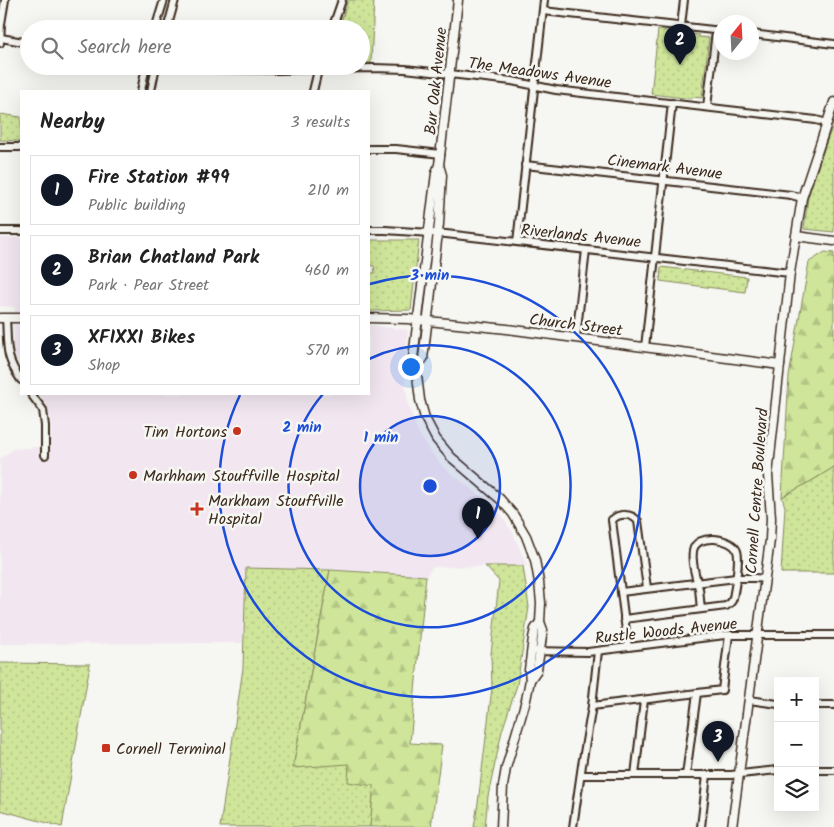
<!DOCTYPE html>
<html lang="en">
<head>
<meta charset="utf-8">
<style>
	:root { --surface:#fff; --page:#f2f2f2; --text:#222; --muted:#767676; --line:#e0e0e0; --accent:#111827 }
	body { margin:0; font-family:Kalam,sans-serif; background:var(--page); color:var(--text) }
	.controls { position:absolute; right:15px; bottom:15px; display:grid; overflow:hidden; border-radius:0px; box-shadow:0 5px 20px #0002 }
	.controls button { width:45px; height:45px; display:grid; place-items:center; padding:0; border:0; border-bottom:1px solid var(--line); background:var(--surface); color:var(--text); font:25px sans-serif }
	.compass { position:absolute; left:714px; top:15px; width:45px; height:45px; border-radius:50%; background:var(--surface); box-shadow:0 5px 20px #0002; rotate:18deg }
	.you { position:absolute; left:410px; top:366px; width:18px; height:18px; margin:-12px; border:4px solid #fff; border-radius:50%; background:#1a73e8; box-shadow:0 0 0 8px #1a73e833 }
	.badge { display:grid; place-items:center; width:32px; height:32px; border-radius:50%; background:var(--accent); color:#fff; font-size:16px; font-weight:700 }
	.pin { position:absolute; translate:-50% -41px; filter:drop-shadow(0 1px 2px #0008) }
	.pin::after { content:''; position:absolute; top:26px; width:18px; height:15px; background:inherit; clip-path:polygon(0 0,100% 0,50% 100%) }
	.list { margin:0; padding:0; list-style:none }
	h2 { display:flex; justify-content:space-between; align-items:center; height:65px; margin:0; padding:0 20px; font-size:21px }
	h2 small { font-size:16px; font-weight:400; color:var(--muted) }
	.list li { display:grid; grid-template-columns:32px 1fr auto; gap:15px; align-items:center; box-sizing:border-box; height:70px; margin:0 10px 10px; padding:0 10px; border:1px solid var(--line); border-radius:0px }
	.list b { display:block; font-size:19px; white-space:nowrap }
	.list p { margin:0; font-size:16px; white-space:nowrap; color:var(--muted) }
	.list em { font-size:16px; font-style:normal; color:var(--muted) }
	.icon { flex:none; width:28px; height:28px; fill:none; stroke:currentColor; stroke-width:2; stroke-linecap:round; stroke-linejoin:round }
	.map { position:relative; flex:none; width:834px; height:827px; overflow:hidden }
	.search { position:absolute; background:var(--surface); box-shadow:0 5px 20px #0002; left:20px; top:20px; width:350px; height:55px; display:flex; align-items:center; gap:12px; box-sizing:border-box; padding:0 18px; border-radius:28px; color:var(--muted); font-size:19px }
	.panel { position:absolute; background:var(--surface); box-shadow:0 5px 20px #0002; left:20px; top:90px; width:350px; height:305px; border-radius:0px }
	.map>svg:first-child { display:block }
</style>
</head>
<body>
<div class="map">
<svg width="834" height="827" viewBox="0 0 834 827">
	<defs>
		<pattern id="grass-dots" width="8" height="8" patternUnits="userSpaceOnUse" patternTransform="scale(1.25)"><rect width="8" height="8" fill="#cfe59a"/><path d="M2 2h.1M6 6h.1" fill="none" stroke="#b3c584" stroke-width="1.8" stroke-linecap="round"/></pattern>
		<pattern id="forest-firs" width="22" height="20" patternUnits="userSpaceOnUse" patternTransform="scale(1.25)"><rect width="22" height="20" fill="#cfe59a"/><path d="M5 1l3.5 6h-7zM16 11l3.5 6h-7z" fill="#b3c584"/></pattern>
	</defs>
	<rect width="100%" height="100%" fill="#f6f6f2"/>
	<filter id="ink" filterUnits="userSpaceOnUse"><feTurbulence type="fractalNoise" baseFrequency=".02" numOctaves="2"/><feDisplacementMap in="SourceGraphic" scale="10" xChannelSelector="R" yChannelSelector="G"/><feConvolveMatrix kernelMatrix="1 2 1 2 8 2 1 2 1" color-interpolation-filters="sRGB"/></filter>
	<g filter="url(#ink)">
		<!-- built -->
		<g fill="#f2e7f1">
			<polygon points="0,238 21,238 21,366 13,351 15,307 0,306"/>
			<polygon points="369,325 408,330 405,368 405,383 408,404 418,432 430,451 443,467 471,489 496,506 514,535 527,566 433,567 426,576 330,570 246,568 243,643 0,644 0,459 13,449 51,446 51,419 46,404 39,394 369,394"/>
		</g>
		<!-- grass -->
		<g fill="url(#grass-dots)" stroke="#85885c">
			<polygon points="348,0 374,0 371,63 361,63 361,29 339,29"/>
			<polygon points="658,30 699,35 699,37 709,38 702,98 692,97 692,99 651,94"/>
			<polygon points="0,114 21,117 21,141 0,140"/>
			<polygon points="834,121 834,232 804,229 808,197 821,158"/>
			<polygon points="369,240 419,240 411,310 369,311 369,273 375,273 374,266 369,265"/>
			<polygon points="661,267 747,277 745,292 660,281"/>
			<polygon points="834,467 834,573 781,573 785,507 782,497 813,480"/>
			<polygon points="485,566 523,566 529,607 517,685 502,731 488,796 485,827 474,827 478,803 492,688 491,654 499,581"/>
			<polygon points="246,568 330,570 293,767 350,763 374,785 370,827 220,827 243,668"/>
			<polygon points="0,663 90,664 62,827 0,810"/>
		</g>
		<!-- forest -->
		<g fill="url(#forest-firs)" stroke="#85885c">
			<polygon points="825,252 834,253 834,467 813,480 782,497 789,376 809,262"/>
			<polygon points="330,570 426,576 410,743 442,745 431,827 370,827 374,786 348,782 349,764 293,768"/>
		</g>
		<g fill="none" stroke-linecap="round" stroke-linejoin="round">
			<!-- minor casing -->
			<g stroke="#3b2a1e" stroke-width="10">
				<g id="minor">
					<polyline points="543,11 722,31"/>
					<polyline points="681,26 684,0"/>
					<polyline points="155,29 164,0"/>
					<polyline points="167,29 175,0"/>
					<polyline points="332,29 342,0"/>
					<polyline points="752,34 834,44"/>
					<polyline points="1,38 29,43"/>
					<polyline points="0,43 1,24 5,0"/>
					<polyline points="187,66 211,69 277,70 374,68 405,69 512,81 556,90 816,120 827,123"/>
					<polyline points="141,91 146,66"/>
					<polyline points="151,91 156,66"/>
					<polyline points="313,91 319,66"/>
					<polyline points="707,107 716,31"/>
					<polyline points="0,147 21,147"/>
					<polyline points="369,149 396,149 441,154"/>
					<polyline points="525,165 791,195 802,198"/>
					<polyline points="369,230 385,230 446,234 790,273"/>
					<polyline points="0,231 21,231"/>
					<polyline points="517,242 544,0"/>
					<path d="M6 318C8 345 4 356 21 380"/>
					<polyline points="576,338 586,250"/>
					<polyline points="645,347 672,103"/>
					<polyline points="31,394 43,410 45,426 45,455"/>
					<polyline points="612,520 628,647"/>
					<path d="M612 520C619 513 631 513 638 521L647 588"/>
					<polyline points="621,592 736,578 755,578 765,579"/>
					<path d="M624 619 726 606C730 604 732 602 733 598 735 588 740 559 737 551 733 538 696 532 693 551 691 563 696 577 699 589 700 596 700 602 701 609"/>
					<polyline points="531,651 588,652 725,635 834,635"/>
					<polyline points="749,700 778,704"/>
					<polyline points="815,705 834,705"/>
					<polyline points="592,706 722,690 729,635"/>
					<polyline points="815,770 834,770"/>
					<polyline points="581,775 731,775 778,770"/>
					<polyline points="635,775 644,700"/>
					<polyline points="686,775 697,693"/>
					<polyline points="573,827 582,765 592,706 598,651"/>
					<polyline points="701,827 707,775"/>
				</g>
			</g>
			<!-- tertiary casing -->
			<g stroke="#3b2a1e" stroke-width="11">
				<g id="tertiary">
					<polyline points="458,0 439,165 436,173 413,358 416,367 420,400 425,418 436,439 451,457 500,499 513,514 526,536 535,560 539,582 541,603 540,622 543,630 537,670 530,680"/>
					<polyline points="796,236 834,241"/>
					<polyline points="0,318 21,318"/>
					<polyline points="369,318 408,319 507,329 780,365"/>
					<polyline points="416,367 423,359 439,224 442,175 439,165"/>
					<polyline points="501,827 503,786 506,768 526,700 530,680 529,670 533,638 535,629 540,622"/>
					<polyline points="732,827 770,540 771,518 768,475 790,273 802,198 834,102"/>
				</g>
			</g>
			<!-- minor -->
			<use href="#minor" stroke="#f6f6f2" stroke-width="6"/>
			<!-- tertiary -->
			<use href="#tertiary" stroke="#f6f6f2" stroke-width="8"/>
		</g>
	</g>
	<!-- distance rings -->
	<circle cx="430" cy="486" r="70" fill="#1d4ed8" fill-opacity=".12"/>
	<g fill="none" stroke="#1d4ed8" stroke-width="2.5">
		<circle cx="430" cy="486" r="70"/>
		<path d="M369 359A141 141 0 1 1 323 394"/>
		<path d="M370 284A211 211 0 1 1 240 395"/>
	</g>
	<!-- markers -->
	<g fill="#c8321e" stroke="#f6f6f2" stroke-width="2">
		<circle cx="237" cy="431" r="5"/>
		<circle cx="133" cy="475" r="5"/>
		<path d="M194.5 501.5h5v5h5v5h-5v5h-5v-5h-5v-5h5z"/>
		<rect x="101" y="743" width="10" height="10" rx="2.5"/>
	</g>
	<g text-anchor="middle" stroke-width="5" stroke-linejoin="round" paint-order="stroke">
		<!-- street labels -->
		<g font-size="16" fill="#3b2a1e" stroke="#f6f6f2">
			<text transform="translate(540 72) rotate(8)" y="6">The Meadows Avenue</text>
			<text transform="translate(435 81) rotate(-84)" y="6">Bur Oak Avenue</text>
			<text transform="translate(665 166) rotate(7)" y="6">Cinemark Avenue</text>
			<text transform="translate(581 235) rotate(6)" y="6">Riverlands Avenue</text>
			<text transform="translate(576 324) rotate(7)" y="6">Church Street</text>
			<text transform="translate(756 491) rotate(-86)" y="6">Cornell Centre Boulevard</text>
			<text transform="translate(666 630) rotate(-6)" y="6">Rustle Woods Avenue</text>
		</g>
		<!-- poi labels -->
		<g font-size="16" fill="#3b2a1e" stroke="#f6f6f2" text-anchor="start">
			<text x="227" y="437" text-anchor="end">Tim Hortons</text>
			<text x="143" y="481">Marhham Stouffville Hospital</text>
			<text x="208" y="506">Markham Stouffville<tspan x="208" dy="18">Hospital</tspan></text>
			<text x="116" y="754">Cornell Terminal</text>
		</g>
	</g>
	<circle cx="430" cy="486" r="8" fill="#1d4ed8" stroke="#f6f6f2" stroke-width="2.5"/>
	<g font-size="15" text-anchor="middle" font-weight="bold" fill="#1d4ed8" stroke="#f6f6f2" stroke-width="5" stroke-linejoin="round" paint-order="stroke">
		<text x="430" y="280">3 min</text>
		<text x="302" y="432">2 min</text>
		<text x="381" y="442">1 min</text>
	</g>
</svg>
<div class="controls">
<button>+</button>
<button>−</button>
<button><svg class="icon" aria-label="layers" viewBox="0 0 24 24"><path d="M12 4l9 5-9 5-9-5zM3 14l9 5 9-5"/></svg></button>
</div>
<svg class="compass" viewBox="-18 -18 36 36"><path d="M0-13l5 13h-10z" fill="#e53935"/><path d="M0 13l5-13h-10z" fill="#767676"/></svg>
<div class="you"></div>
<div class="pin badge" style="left:478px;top:539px">1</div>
<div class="pin badge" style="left:680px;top:65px">2</div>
<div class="pin badge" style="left:718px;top:762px">3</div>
<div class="search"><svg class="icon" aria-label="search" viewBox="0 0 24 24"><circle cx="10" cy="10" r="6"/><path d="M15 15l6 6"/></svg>Search here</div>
<section class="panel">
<h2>Nearby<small>3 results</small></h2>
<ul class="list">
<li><span class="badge">1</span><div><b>Fire Station #99</b><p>Public building</p></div><em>210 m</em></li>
<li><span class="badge">2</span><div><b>Brian Chatland Park</b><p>Park · Pear Street</p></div><em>460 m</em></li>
<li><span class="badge">3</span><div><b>XFIXXI Bikes</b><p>Shop</p></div><em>570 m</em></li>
</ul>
</section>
</div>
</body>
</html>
